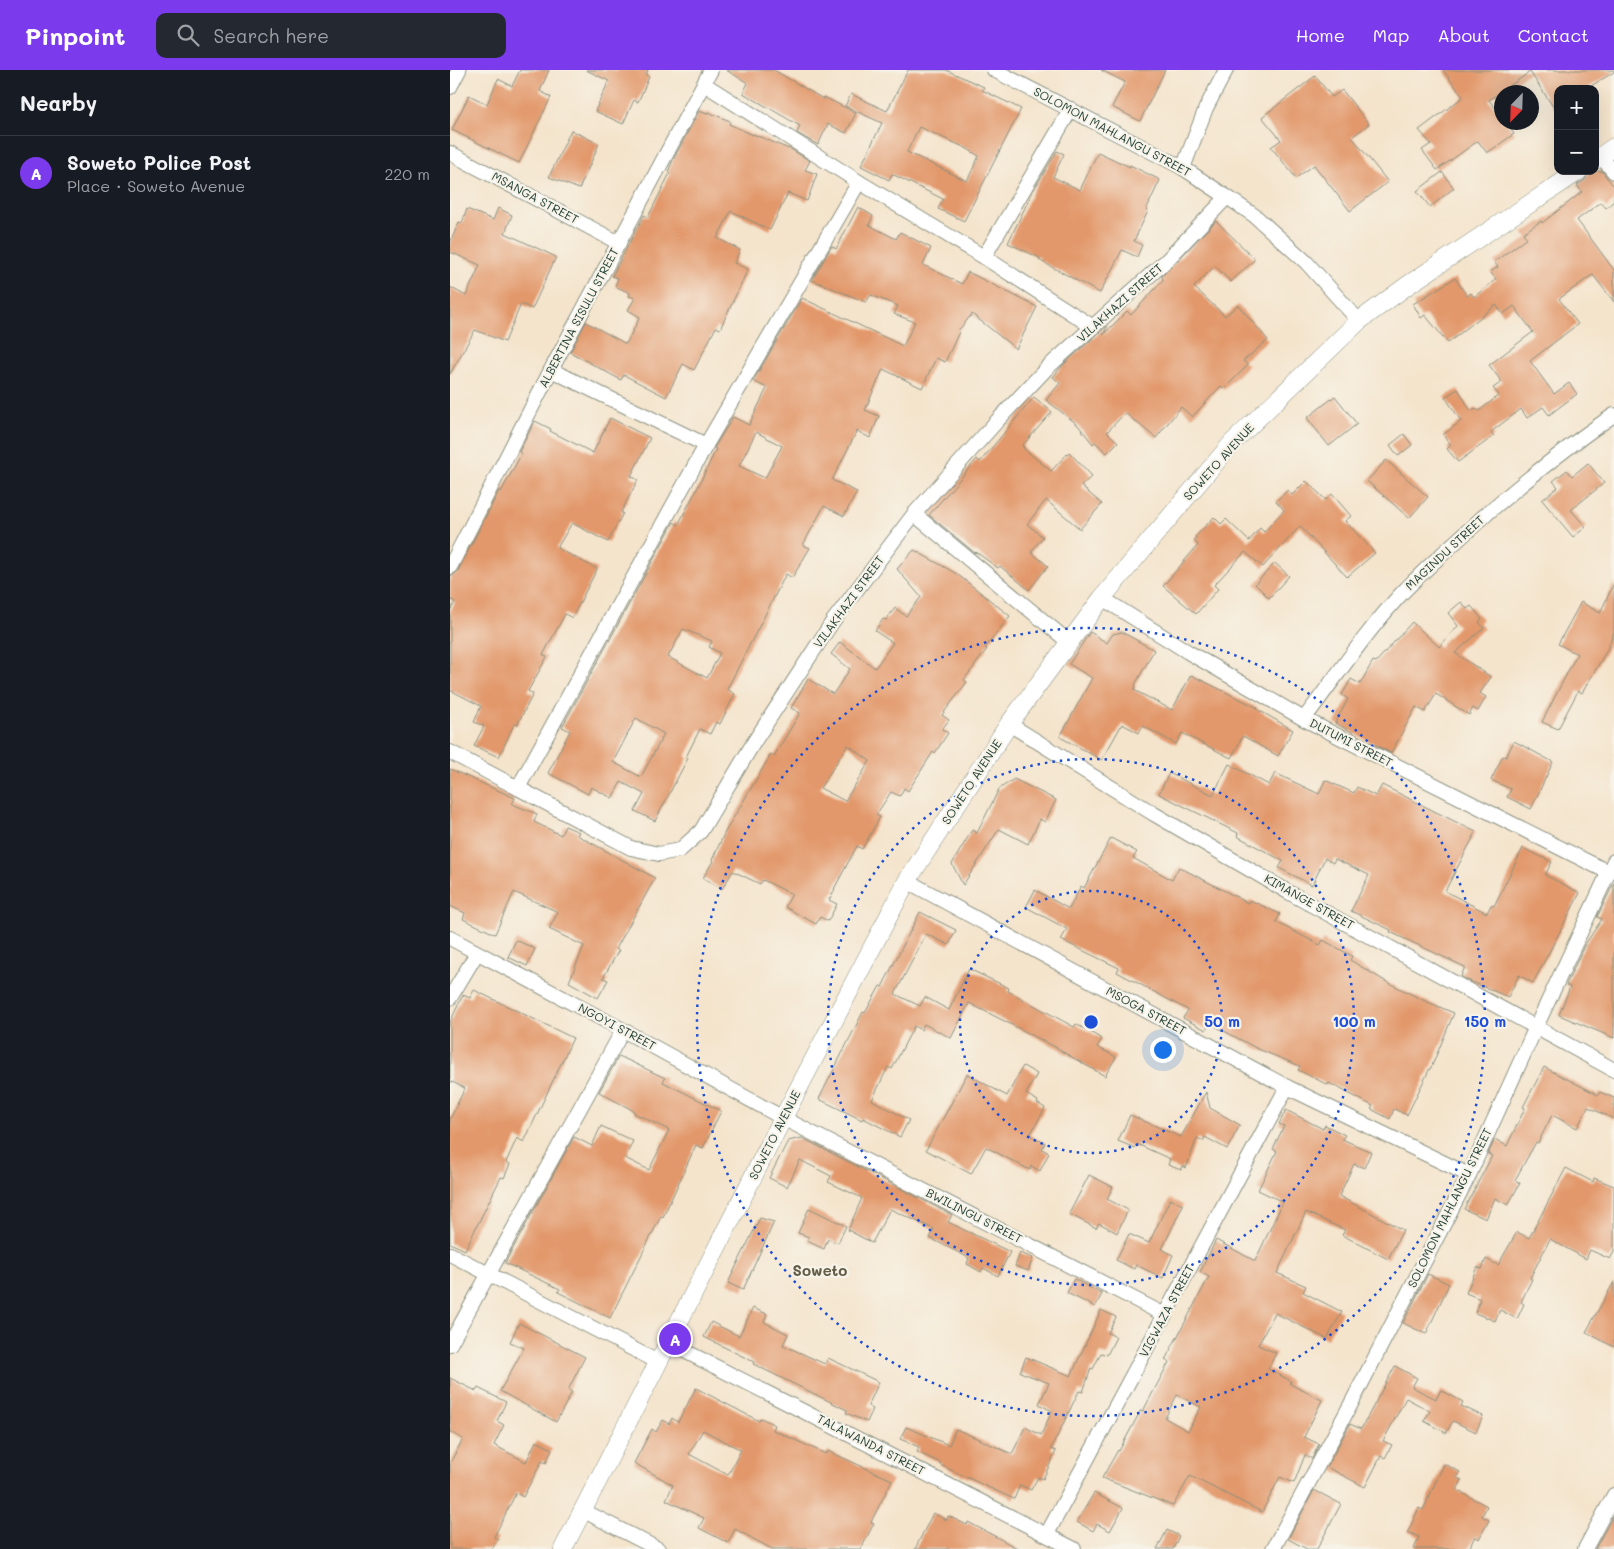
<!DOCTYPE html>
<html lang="en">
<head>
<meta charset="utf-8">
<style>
	:root { --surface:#171b24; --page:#242831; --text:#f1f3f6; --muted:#9ea1a6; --line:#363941; --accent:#7c3aed }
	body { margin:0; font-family:Mali,sans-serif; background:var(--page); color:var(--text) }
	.controls { position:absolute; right:15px; top:15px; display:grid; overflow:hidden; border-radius:10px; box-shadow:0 5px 20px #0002 }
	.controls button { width:45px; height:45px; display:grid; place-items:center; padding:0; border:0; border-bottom:1px solid var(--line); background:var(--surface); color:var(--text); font:25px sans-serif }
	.compass { position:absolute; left:1044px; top:15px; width:45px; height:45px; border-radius:50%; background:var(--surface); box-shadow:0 5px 20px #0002; rotate:203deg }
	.you { position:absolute; left:712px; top:979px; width:18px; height:18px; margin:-12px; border:4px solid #fff; border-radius:50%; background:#1a73e8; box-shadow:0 0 0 8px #1a73e833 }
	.badge { display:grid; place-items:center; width:32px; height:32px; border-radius:50%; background:var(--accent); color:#fff; font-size:16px; font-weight:700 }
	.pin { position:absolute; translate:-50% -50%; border:2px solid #fff; box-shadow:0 1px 5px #0006 }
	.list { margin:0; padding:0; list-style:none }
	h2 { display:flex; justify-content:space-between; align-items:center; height:65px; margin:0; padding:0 20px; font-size:21px }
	h2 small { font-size:16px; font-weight:400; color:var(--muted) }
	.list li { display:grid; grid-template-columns:32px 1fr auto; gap:15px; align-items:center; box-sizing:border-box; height:75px; padding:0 20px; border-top:1px solid var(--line) }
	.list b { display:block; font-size:19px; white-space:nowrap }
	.list p { margin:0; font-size:16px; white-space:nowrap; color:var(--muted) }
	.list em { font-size:16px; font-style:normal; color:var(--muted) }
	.icon { flex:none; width:28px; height:28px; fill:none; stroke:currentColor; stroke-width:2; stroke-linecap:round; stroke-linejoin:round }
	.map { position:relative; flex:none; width:1164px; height:1479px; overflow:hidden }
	header { display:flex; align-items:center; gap:30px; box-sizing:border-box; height:70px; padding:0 25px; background:var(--accent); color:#fff }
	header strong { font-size:24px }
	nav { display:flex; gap:28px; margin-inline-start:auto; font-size:18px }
	.search { width:350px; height:45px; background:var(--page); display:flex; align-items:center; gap:12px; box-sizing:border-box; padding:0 18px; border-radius:10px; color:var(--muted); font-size:19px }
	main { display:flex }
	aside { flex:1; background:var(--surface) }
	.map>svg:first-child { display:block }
</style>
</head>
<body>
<header>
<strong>Pinpoint</strong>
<div class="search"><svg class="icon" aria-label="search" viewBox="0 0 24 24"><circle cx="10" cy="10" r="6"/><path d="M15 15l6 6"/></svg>Search here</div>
<nav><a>Home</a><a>Map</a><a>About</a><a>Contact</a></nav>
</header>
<main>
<aside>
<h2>Nearby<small></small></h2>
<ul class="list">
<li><span class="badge">A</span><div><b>Soweto Police Post</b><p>Place · Soweto Avenue</p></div><em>220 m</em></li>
</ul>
</aside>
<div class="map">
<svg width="1164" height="1479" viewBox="0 0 1164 1479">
	<rect width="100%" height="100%" fill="#f7f3e8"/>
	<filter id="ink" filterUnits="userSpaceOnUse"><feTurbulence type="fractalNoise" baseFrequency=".02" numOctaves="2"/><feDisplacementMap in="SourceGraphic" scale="10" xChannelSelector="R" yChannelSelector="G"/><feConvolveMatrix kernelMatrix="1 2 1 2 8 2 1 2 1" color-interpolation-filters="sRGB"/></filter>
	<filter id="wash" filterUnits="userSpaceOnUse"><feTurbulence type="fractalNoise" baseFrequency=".0096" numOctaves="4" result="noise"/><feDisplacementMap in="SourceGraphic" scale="20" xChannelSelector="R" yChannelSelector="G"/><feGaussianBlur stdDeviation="1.12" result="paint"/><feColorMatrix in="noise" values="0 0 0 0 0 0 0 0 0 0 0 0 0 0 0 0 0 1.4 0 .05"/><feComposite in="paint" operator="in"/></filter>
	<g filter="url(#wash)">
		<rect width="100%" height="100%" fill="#f4e4cc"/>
		<g id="blocks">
			<!-- building -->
			<g fill="#e2986a" fill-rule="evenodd">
				<polygon points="70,0 99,0 90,21 101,27 69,93 2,60 19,25 37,34 48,9 62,16"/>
				<polygon points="136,0 198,0 196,5 199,7 188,32 184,30 173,54 145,41 159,11"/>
				<polygon points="276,0 324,0 373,29 374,27 406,43 396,63 378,54 368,75 347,63 350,56 293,23 298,13"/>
				<path d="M458 0H496L534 17 532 20 571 39 514 151 488 139 493 129 442 104 439 110 411 96 432 53 395 36 401 24 437 41ZM469 57 516 78 529 86 517 111 457 82Z"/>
				<polygon points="651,0 715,0 690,51 662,37 675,12"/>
				<polygon points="993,0 1164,0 1164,2 1136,19 1108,19 1108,44 1080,2 1039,30 1052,47 1052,52 1056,52 1064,64 1037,83 1028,71 987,100 972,80 981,74 969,60 1013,27"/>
				<polygon points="865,6 882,27 892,20 919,54 902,67 938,112 900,141 864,95 846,108 821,77 831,70 812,47"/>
				<polygon points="249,41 257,44 258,42 280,51 279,54 303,65 303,64 339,79 339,78 360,91 355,100 367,104 357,131 338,123 320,160 281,141 267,168 290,180 284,193 298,199 270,259 266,257 244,300 233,294 216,327 174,305 171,310 120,282 136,252 176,274 190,247 178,240 185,228 179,226 180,223 165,216 168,208 162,206 194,145 198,147 220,103 218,102 223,90"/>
				<polygon points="121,60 149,74 129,119 99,107"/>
				<polygon points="607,81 614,84 603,107 630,120 648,82 680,97 680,95 710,110 696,140 698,141 684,171 692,175 687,187 672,180 650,223 589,190 590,188 558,173 583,121"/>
				<polygon points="1139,101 1152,101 1157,108 1164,116 1164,131 1156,138 1151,132 1127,150 1164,200 1164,232 1143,205 1138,208 1109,229 1128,254 1080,291 1104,324 1119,313 1127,324 1099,345 1093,337 1077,348 1071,339 1041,362 1044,366 1008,392 997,379 1001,375 993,365 1011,351 995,327 1008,319 1021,341 1025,338 1029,341 1049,325 1043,318 1052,312 1039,295 1083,262 1064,236 1053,244 1046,235 998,273 975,245 971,248 963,234 1005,208 1017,226 1021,223 1024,227 1046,209 1040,202 1048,197 1044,192 1077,168 1073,163 1091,151 1092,153 1132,122 1127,115 1135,110"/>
				<polygon points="992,102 1004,118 980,137 967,121"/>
				<path d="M408 137 423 146 419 155 446 169 450 162 481 178 473 195 512 214 518 202 587 237 566 279 522 244 508 261 509 262 495 292 486 288 472 318 433 299 415 340 429 346 420 368 407 361 382 410 407 422 394 446 374 436 353 475 360 478 342 508 336 504 277 619 285 624 270 654 266 652 260 664 250 659 236 687 238 688 205 751 185 741 194 724 171 712 162 728 141 717 138 724 98 703 120 661 112 657 224 452 228 455 249 415 266 379 264 378 283 347 299 355 317 318 303 311 352 228 453 276 465 252 444 244 448 236 421 225 416 232 362 210 382 176 386 179ZM306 362 332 376 315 408 289 396ZM233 559 262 571 259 577 270 583 257 608 218 587ZM186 648 214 664 191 707 163 692Z"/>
				<polygon points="48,138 62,145 55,163 106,187 82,239 71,234 55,272 25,260 0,304 0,217 16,226 30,195 0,182 0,173 9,152 12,153 17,139 43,150"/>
				<polygon points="766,151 805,189 781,212 765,196 744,217 775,246 788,235 818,270 793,291 798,295 774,319 771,316 742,347 731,337 706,368 675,343 657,362 668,372 657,383 645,372 643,374 627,354 596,330 610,313 603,307 613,295 658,255 653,265 677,241 681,245 713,210 712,206"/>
				<polygon points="885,326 907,354 879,376 857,348"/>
				<polygon points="584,327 602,342 572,376 574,377 573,378 601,401 619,382 642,406 631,416 652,434 630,459 596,430 577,454 593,467 581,482 598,496 579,520 550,496 548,498 526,482 525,483 479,445 527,389 530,392"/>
				<polygon points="160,348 200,368 181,406 188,410 171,442 173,443 158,472 122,453 107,478 147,499 122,548 115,544 93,585 97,587 78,621 83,624 67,655 64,654 49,687 24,676 34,656 24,652 31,636 0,620 0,541 5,532 0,529 0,506 4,505 8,501 49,421 51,422 72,383 69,382 85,351 101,359 100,361 143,383"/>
				<polygon points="954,364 962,375 948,386 940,375"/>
				<polygon points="936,390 978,427 959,448 917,411"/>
				<polygon points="1138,393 1154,413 1121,440 1136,457 1123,467 1092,430 1108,417 1103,411 1117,400 1122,406"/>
				<polygon points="856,411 876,430 882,424 901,446 895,451 925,483 897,507 850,456 813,497 795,482 764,515 768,519 746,544 713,516 748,475 744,471 746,468 745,467 764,447 771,454 776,449 799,471 810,458 814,462 834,440 826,431 838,420 842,425"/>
				<path d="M464 480 507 504 560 546 535 578 537 579 514 610 517 612 492 645 499 650 492 659 498 663 485 683 483 682 458 721 454 718 450 726 441 722 426 745 430 747 412 779 407 776 384 819H385L379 830 387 834 378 851 370 847 366 854 335 837 342 824 313 810 310 814 283 801 272 819 253 808 263 791 262 790 275 762 303 715 321 684 324 686 350 643 341 638 358 609 383 624 400 599 381 584 390 572 425 598 443 573 425 561 433 549 436 550 445 538 456 546 471 527 447 499ZM398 675 420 691 395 731 370 718Z"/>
				<polygon points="825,493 839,506 819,528 805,514"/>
				<polygon points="1164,513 1164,562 1157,580 1132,623 1128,621 1108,659 1092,652 1127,584 1108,574 1131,532 1150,543"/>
				<polygon points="1011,532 1017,539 1021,536 1032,549 1029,552 1034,558 1005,583 1041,607 1030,623 1036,627 1028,641 1023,638 1019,645 986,624 975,642 966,637 941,683 885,653 898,629 892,625 901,609 910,614 923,591 926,592 962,552 989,577 1008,556 998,543"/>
				<polygon points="640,562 657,573 663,564 672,562 704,580 685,615 686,616 684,620 722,640 741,605 808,638 807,639 843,660 828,686 793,666 781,688 732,663 726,674 693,656 689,663 672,654 652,690 610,667 642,608 619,594"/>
				<polygon points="1064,671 1103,692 1081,739 1057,727 1061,719 1041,710 1053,686 1056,687"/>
				<polygon points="779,694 819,715 825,703 869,724 875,710 904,723 907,717 926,726 932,715 1026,762 995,821 1037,843 1041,835 1044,836 1073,778 1102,792 1095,805 1130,823 1083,913 1069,905 1058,927 1015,909 1011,906 1015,897 940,862 941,860 901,841 919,805 885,789 883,793 875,788 862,815 829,798 833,791 787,766 788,763 709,724 719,703 763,725"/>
				<polygon points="0,699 65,728 62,734 87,744 84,752 111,765 115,756 129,762 127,765 205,808 166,879 169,880 153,908 158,910 148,928 119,912 134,876 99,859 108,842 64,822 45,864 13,849 15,843 0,836"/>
				<polygon points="564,709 606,730 595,752 590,749 578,774 549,759 513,815 502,794 522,760 527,763 549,719"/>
				<polygon points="661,768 687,782 683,788 722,810 729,797 798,833 800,830 830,844 826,852 870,875 873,870 902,886 900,890 935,911 973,930 1004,943 981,998 980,998 957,1045 944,1039 940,1049 921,1039 923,1036 879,1013 878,1015 848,1000 850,996 808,979 759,953 756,960 733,948 738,940 667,902 669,898 611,870 617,859 576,837 585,820 619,839 631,816 634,818"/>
				<polygon points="1164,813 1164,968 1109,945 1120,917 1116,915 1134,876 1152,849 1147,847"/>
				<polygon points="470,842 506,860 499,875 476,864 445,924 470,936 475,927 499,940 519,899 559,918 558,921 624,957 626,954 652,969 647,977 666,987 655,1006 611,981 611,980 519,933 501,968 474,954 471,960 464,956 442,999 438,997 422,1030 459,1050 450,1067 413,1048 412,1050 369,1029 413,942 415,943 430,916 432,917"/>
				<polygon points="66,870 85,879 77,896 58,887"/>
				<polygon points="24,920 123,968 74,1072 67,1068 56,1092 60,1094 54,1108 51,1107 15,1180 0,1173 0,1049 15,1018 0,1011 0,952 13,925 20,928"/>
				<polygon points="169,986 215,1008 213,1012 271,1041 253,1078 246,1075 213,1147 211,1146 160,1248 108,1222 110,1219 55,1193 124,1067 142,1076 151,1056 183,1071 175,1088 199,1100 219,1060 184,1043 184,1041 149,1022"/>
				<polygon points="573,996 587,1004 576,1024 588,1031 587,1033 595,1038 580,1065 595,1073 592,1079 599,1083 590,1101 581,1096 580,1100 536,1077 521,1104 476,1080 517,1004 557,1026"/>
				<polygon points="1094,997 1148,1025 1150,1022 1164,1028 1164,1049 1138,1037 1127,1058 1102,1045 1088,1073 1086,1072 1065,1110 1070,1113 1058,1135 1045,1128 1036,1149 1014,1139 1042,1086 1038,1084 1045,1069 1057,1076 1075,1038 1073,1037"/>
				<polygon points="756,1022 760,1038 790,1055 777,1079 755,1067 753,1071 747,1068 736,1098 733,1096 731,1100 718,1095 720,1089 687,1074 685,1078 668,1071 680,1045 731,1067"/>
				<path d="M836 1040 873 1059 875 1055 895 1065 892 1069 921 1082 914 1098 904 1094 889 1126 953 1160 938 1189 892 1165 895 1160 856 1142 827 1203 856 1216 853 1222 892 1242 877 1269 825 1243 808 1275 826 1283 818 1299 841 1311 840 1314 872 1330 854 1367 869 1374 862 1389 855 1385 844 1413 830 1407 812 1442 740 1406 723 1436 652 1408 668 1380 669 1381 691 1340 693 1341 719 1292 715 1290 759 1207 750 1202 766 1170 805 1191 833 1132 808 1120 827 1081 823 1079 834 1056 829 1054ZM727 1325 751 1337 738 1361 715 1348Z"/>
				<polygon points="352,1068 502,1145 498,1152 560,1182 548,1206 533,1198 531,1202 517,1194 519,1188 480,1168 484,1159 440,1139 422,1173 398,1160 412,1128 378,1112 381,1106 350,1090 337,1117 319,1108 338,1071"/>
				<polygon points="1116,1098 1143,1112 1144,1108 1164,1116 1164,1182 1160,1189 1140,1180 1136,1189 1100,1169 1080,1208 1082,1209 1071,1232 1074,1234 1067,1249 1050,1240 1045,1251 1025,1243 1030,1229 1016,1223 1027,1197 1032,1199 1036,1189 1048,1195 1067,1162 1079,1168"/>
				<polygon points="639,1105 663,1117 657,1129 678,1140 667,1163 649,1153 646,1158 619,1144"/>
				<polygon points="720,1129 733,1135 712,1179 723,1185 713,1208 686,1195 684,1199 666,1190 679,1164 699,1173"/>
				<polygon points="359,1138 396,1156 388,1173 378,1169 374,1179 357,1171 359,1167 348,1163"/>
				<polygon points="310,1148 324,1152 293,1220 278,1213"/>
				<polygon points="570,1183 583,1188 578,1201 565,1196"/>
				<polygon points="978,1204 999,1214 976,1264 953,1253"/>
				<polygon points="624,1209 652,1224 645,1237 617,1223"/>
				<polygon points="1164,1212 1164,1277 1136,1262"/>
				<polygon points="303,1238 317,1244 314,1252 338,1264 333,1275 375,1294 378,1288 429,1312 418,1336 423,1339 417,1352 396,1343 397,1340 303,1294 304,1292 254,1267 261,1252 289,1266"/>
				<polygon points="651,1240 666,1247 658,1263 666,1267 657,1285 651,1283 643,1299 641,1298 633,1322 629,1321 601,1379 606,1381 593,1409 588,1407 581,1420 570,1415 564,1429 490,1395 491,1393 467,1382 469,1377 450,1369 456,1357 499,1375 506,1359 562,1384 575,1357 591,1365 602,1341 589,1334 599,1313 570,1302 576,1287 621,1306"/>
				<polygon points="69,1253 135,1287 118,1320 122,1322 106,1352 50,1321 74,1278 60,1272"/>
				<polygon points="945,1296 967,1308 962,1317 986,1329 991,1320 1013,1332 1011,1336 1033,1346 1026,1362 1003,1351 996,1363 974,1351 980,1341 956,1328 933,1371 942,1375 935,1388 931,1386 915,1417 877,1397 900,1354 911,1359"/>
				<polygon points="0,1308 26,1321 28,1318 56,1332 47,1351 54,1355 44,1375 76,1392 86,1371 102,1379 96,1393 92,1391 73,1427 66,1423 44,1467 48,1469 42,1479 0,1479 0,1393 13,1369 0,1362"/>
				<path d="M246 1318 309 1351 311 1348 325 1355 323 1360 376 1384 378 1381 442 1410 421 1452 424 1453 411 1479H322L285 1459 278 1473 249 1458 254 1448 216 1430 223 1415 184 1393 202 1359 206 1362 213 1350 219 1354 222 1348 228 1352ZM253 1360 291 1380 278 1405 239 1384Z"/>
				<polygon points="994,1394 1010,1402 1007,1408 1012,1410 1007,1420 1037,1436 1032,1446 1039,1450 1029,1469 1025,1466 1019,1479 964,1479 969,1467 958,1462 969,1438 973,1440"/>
				<polygon points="864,1420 891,1434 867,1479 857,1479 838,1469"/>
				<polygon points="644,1423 673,1438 660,1461 647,1454 643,1461 627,1452"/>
				<polygon points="483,1443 497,1450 498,1446 517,1455 518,1452 569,1479 465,1479"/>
				<polygon points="1164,1444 1164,1479 1145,1479"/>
				<polygon points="717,1460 729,1466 723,1479 707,1479"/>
			</g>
		</g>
	</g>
	<g filter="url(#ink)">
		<use href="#blocks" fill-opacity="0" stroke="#8a9080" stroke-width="1"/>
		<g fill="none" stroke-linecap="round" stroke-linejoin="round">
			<!-- minor casing -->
			<g stroke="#8a9080" stroke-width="16">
				<g id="minor">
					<polyline points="544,0 733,98 777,127 805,146 856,192 909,251"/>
					<polyline points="254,14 409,112 534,187 643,257"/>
					<polyline points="0,17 9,0"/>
					<polyline points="0,83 169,173"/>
					<polyline points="1151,87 1164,102"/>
					<polyline points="733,98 756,38 776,0"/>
					<polyline points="534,187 621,39"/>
					<polyline points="101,300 256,375"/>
					<polyline points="464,444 620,573"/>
					<polyline points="0,497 101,300 261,0"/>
					<polyline points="652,528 738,582 854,649 1158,802"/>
					<path d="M854 649C886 607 916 562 952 523 980 494 1011 467 1041 440 1081 406 1120 374 1164 345"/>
					<polyline points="559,654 704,744 840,823 1164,1000"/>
					<polyline points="0,682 181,778 209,784 230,780 251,761 304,672 383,551 464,444 547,351 597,298 717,190 777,127"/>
					<polyline points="68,718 256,375 409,112"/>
					<polyline points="457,811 837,1017 1019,1105"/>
					<polyline points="0,868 173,960 333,1048 715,1245"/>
					<polyline points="0,928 27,883"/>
					<polyline points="0,1184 208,1292"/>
					<polyline points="219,1273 624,1479"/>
					<polyline points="0,1274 173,960"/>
					<polyline points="134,1441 208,1479"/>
					<polyline points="597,1464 837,1017"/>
					<polyline points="823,1479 902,1332 1019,1105 1086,957 1164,791"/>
					<polyline points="1135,1479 1164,1425"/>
				</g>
			</g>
			<!-- tertiary casing -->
			<g stroke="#8a9080" stroke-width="19">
				<g id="tertiary">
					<polyline points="1145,90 1164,77"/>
					<polyline points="113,1479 333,1048 457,811 559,654 652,528 782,373 909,251 958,215 1129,101"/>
				</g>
			</g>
			<!-- minor -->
			<use href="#minor" stroke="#fff" stroke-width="14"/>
			<!-- tertiary -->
			<use href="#tertiary" stroke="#fff" stroke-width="18"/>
		</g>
	</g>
	<!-- distance rings -->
	<g fill="none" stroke="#1d4ed8" stroke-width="2.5" stroke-dasharray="2.5 5">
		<circle cx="641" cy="952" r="131"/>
		<circle cx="641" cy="952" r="263"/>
		<circle cx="641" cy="952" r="394"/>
	</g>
	<g text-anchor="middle" stroke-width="4.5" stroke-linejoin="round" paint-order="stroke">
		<!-- street labels -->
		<g font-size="12" fill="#1f3d34" stroke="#f7f3e8">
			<text transform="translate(662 62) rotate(28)" y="4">SOLOMON MAHLANGU STREET</text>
			<text transform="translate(85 128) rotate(28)" y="4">MSANGA STREET</text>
			<text transform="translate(670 233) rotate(-42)" y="4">VILAKHAZI STREET</text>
			<text transform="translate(129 248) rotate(-62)" y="4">ALBERTINA SISULU STREET</text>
			<text transform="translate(769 392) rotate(-48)" y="4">SOWETO AVENUE</text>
			<text transform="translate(995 483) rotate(-43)" y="4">MAGINDU STREET</text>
			<text transform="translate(399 532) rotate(-54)" y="4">VILAKHAZI STREET</text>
			<text transform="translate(901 673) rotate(27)" y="4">DUTUMI STREET</text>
			<text transform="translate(522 712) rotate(-57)" y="4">SOWETO AVENUE</text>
			<text transform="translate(859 832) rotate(29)" y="4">KIMANGE STREET</text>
			<text transform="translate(696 941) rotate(28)" y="4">MSOGA STREET</text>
			<text transform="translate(167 957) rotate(28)" y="4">NGOYI STREET</text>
			<text transform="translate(325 1065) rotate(-63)" y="4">SOWETO AVENUE</text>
			<text transform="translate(1000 1138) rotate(-64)" y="4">SOLOMON MAHLANGU STREET</text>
			<text transform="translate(524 1146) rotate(27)" y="4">BWILINGU STREET</text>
			<text transform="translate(717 1241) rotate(-62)" y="4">VIGWAZA STREET</text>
			<text transform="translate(421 1375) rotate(27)" y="4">TALAWANDA STREET</text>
		</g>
		<!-- quarter labels -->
		<g font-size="15" font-weight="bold" fill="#635d47" stroke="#f7f3e8">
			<text x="370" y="1206">Soweto</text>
		</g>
	</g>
	<circle cx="641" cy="952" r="8" fill="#1d4ed8" stroke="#f7f3e8" stroke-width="2.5"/>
	<g font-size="15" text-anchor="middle" font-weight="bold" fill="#1d4ed8" stroke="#f7f3e8" stroke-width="4.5" stroke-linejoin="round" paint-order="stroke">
		<text x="772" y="957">50 m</text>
		<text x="904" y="957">100 m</text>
		<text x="1035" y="957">150 m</text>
	</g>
</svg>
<div class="controls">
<button>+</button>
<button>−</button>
</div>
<svg class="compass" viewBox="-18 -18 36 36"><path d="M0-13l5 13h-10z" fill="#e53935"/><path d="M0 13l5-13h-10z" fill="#9ea1a6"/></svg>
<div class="you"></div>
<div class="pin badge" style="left:225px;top:1269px">A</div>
</div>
</main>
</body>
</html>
